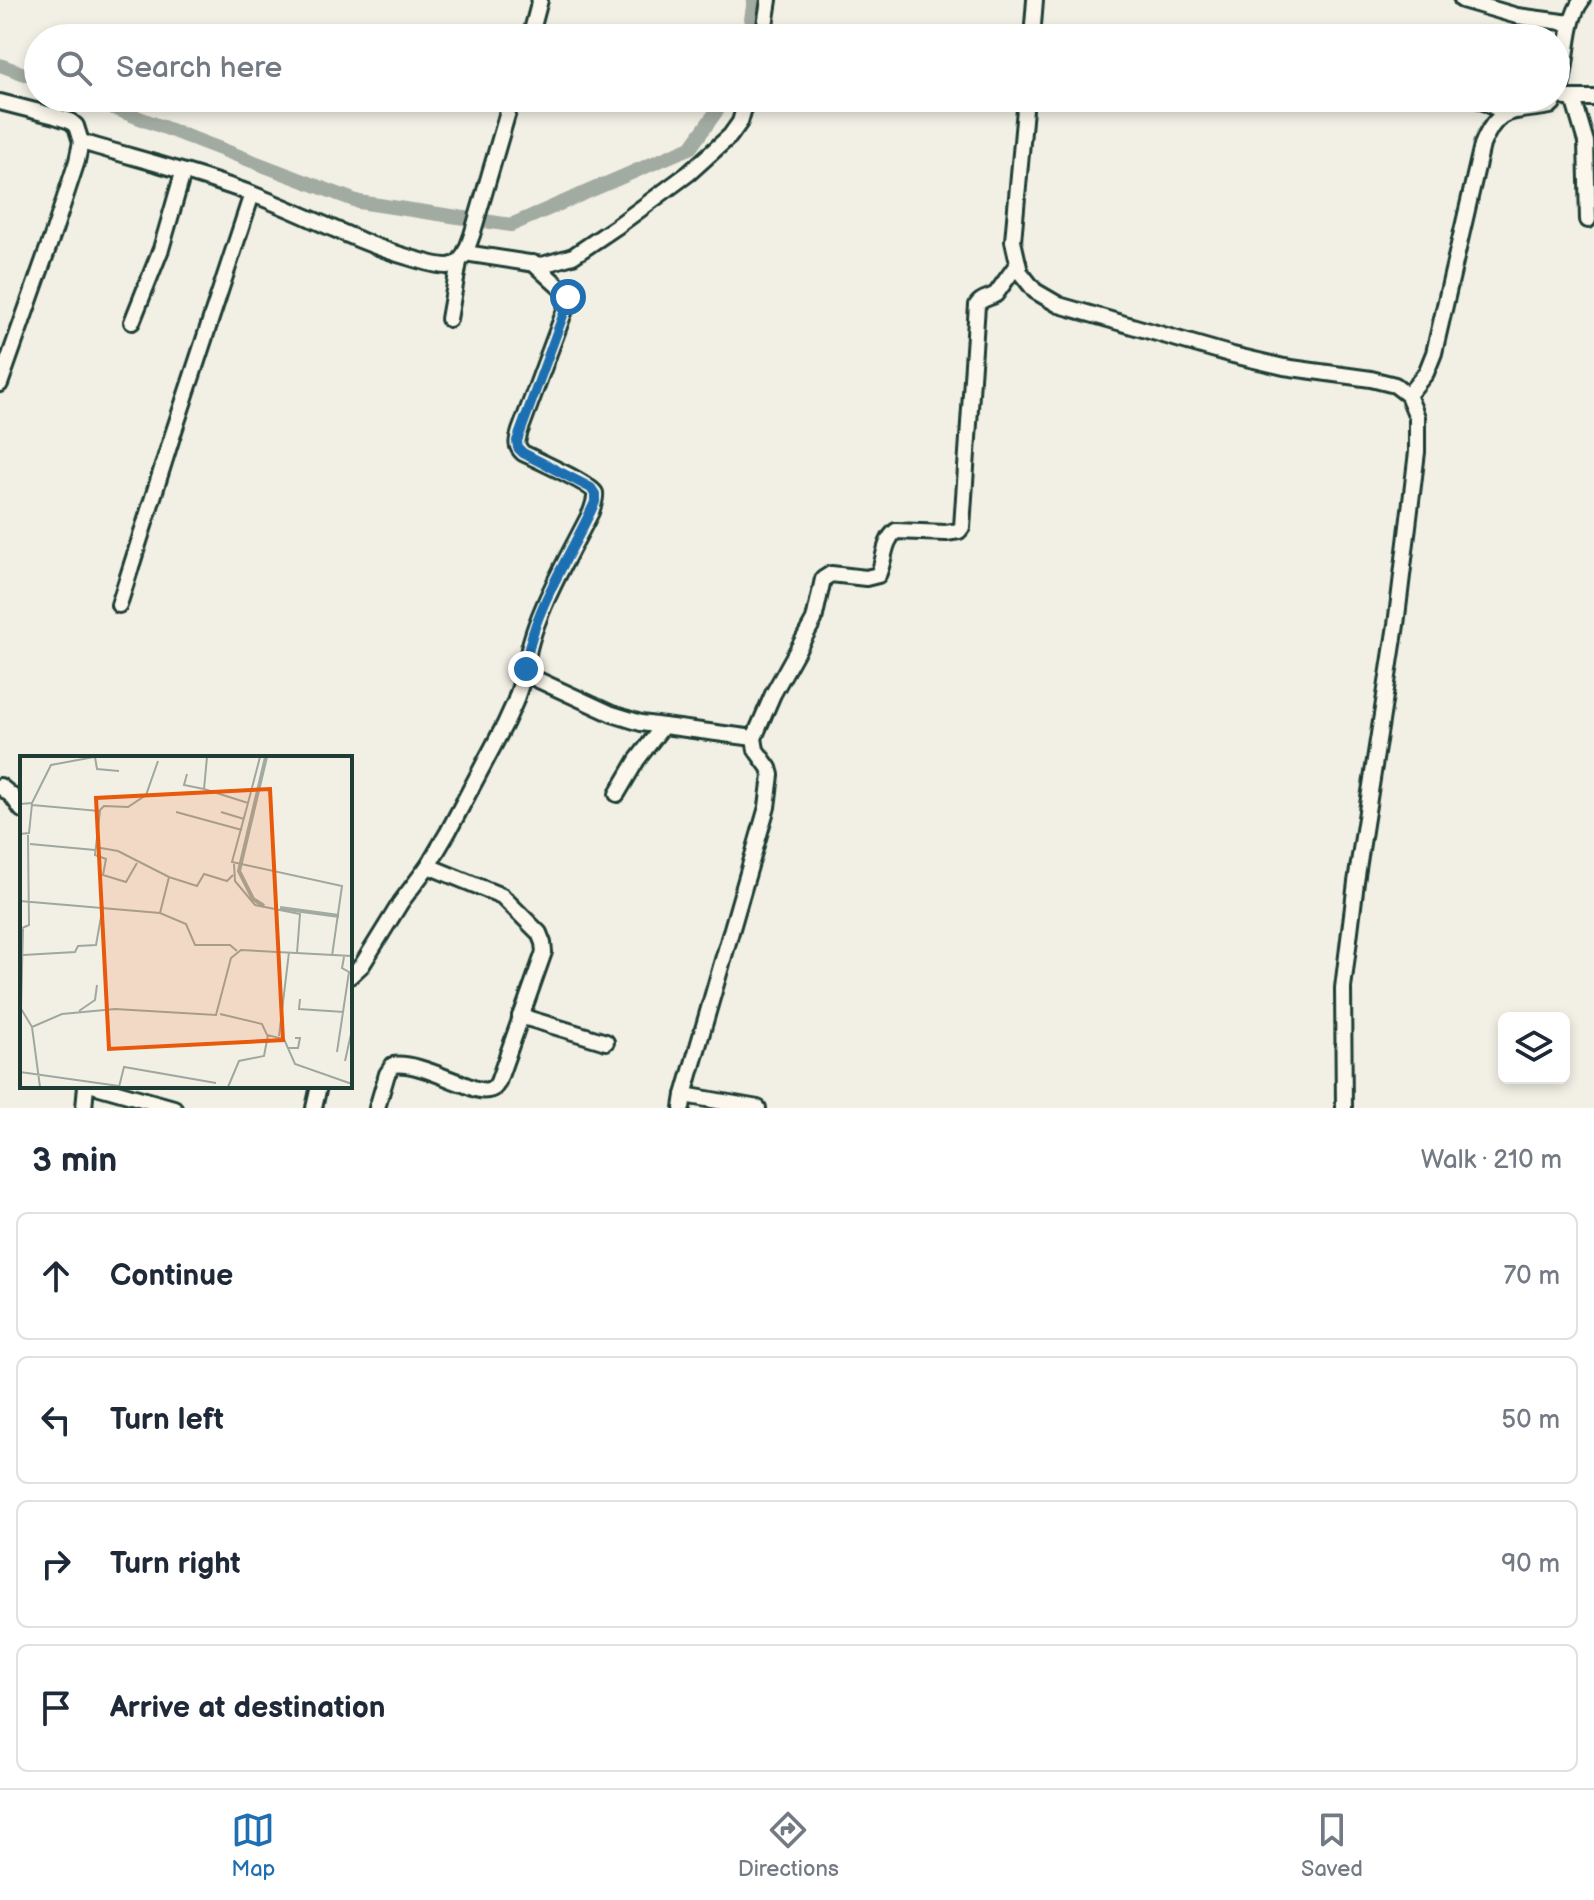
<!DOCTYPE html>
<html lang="en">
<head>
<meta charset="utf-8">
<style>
	:root { --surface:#fff; --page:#f2f2f3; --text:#1f2937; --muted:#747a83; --line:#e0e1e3; --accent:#1f6fb2 }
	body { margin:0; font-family:"Balsamiq Sans",sans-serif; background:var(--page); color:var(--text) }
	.controls { position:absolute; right:24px; bottom:24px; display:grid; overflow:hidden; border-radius:12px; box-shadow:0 4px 12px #0003 }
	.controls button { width:72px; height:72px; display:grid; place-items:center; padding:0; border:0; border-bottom:2px solid var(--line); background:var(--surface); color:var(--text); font:40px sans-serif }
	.stop { position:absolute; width:24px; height:24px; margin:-18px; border:6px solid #1f6fb2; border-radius:50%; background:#fff }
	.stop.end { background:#1f6fb2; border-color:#fff; box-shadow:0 2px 8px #0008 }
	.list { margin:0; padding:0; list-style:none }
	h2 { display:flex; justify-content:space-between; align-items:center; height:104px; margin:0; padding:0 32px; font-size:34px }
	h2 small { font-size:26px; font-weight:400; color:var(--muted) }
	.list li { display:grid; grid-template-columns:52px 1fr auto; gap:24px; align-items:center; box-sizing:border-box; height:128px; margin:0 16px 16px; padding:0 16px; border:2px solid var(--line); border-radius:12px }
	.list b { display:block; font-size:30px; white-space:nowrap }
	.list em { font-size:26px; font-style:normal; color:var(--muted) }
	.icon { flex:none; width:44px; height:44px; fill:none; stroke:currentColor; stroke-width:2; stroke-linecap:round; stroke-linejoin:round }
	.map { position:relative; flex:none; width:1594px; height:1108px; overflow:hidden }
	.search { position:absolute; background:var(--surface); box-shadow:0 4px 12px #0003; left:24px; right:24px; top:24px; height:88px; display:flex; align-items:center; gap:20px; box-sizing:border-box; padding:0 28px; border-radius:44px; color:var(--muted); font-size:30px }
	.sheet { height:680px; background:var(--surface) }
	nav { display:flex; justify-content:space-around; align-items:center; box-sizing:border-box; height:112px; border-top:2px solid var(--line); background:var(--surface); font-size:22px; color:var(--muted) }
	nav a { display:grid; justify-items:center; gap:4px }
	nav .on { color:var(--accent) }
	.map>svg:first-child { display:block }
</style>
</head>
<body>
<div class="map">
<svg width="1594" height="1108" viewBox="0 0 1594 1108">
	<rect width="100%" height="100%" fill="#f2f0e5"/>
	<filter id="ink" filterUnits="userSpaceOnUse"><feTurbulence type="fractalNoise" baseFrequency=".0125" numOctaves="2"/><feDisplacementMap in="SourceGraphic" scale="16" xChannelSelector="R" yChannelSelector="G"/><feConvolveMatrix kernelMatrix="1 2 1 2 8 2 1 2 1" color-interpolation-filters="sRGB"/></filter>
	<g filter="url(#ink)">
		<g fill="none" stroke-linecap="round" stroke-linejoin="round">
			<!-- canal -->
			<g stroke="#a2aba1" stroke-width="14">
				<polyline points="748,38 754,0"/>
				<polyline points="0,65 38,79"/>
				<polyline points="87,98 359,202 511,225 691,147 726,98"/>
			</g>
			<!-- minor casing -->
			<g stroke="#1f3d34" stroke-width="20">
				<g id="minor">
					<polyline points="1462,0 1517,16 1570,23"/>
					<polyline points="530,38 540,0"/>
					<polyline points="763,38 769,0"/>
					<polyline points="1032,38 1035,0"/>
					<polyline points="1026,98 1013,241 1020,272 1035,291 1059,305 1233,355 1284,367 1371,379 1395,385 1408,395 1417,417 1417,452 1396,625 1356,882 1343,988 1344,1108"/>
					<polyline points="1476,98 1506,113"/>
					<polyline points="1566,98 1594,98"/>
					<polyline points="1573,98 1586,142 1588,220"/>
					<polyline points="0,102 55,116 70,121 76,126 81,142 77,161 54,231 0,384"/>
					<path d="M81 142C138 159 196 173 252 194 305 214 356 242 411 258 422 261 435 266 447 266 463 266 467 248 472 235L512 98"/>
					<polyline points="465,253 542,265 573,256 616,227 689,173 730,136 740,122 747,98"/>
					<path d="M533 263 565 292 568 297V302L520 431C517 441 515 446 523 453 535 459 591 484 595 493 596 499 593 506 591 512 570 554 528 624 526 669L536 679 612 714 641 723 754 738"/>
					<polyline points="449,319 459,262"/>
					<polyline points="132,322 161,249 183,173"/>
					<path d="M1408 395 1426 373 1434 353 1482 145C1498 105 1512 113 1550 106 1571 91 1561 26 1582 0"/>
					<polyline points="119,605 172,437 252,194"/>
					<polyline points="0,786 12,796 22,810"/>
					<polyline points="617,794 637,760 663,726"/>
					<polyline points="350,976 362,965 401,902 428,866 448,832 505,724 515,702 526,669"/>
					<polyline points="520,1016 606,1042"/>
					<polyline points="96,1086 174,1108"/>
					<polyline points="684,1095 758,1108"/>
					<polyline points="84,1108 86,1086"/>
					<polyline points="314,1108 319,1086"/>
					<path d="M377 1108 387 1074 393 1065C413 1062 443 1077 463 1084 470 1087 480 1092 488 1090 495 1089 495 1087 498 1082L544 952 543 943 539 933 502 896 428 866"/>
					<path d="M682 1108 684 1095 767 807 771 775 769 768 756 750 754 738 773 694 814 620 823 579 831 574 866 578 878 575C885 561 883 541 896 531L946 533 959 531 962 527 977 305C982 297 989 299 996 294L1018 263"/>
				</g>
			</g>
			<!-- minor -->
			<use href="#minor" stroke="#fbf7ec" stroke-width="14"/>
		</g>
	</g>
	<g fill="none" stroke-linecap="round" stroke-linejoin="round" filter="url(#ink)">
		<!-- route -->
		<path stroke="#1f6fb2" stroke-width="10" d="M526 669C529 615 573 552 595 502V494L591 488 523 453 518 448 517 441 568 302V297"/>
	</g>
	<!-- overview -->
	<g transform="translate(20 756)">
		<rect width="332" height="332" fill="#f2f0e5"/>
		<path fill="none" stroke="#a2aba1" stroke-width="4" d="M244 150 233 143 219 115 246 1M260 152 319 160"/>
		<path fill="none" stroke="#9ea89e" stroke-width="2" d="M75 1 77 13 99 15M187 1 184 33 228 47 240 1M167 18 164 29 184 33M228 47 212 106 322 130 312 200M0 48 12 47 31 9 74 1M12 49 79 55 84 50 108 51 126 39 138 5M80 55 75 99 86 103 83 119 106 126 117 107M156 56 222 74M201 56 224 63M0 78 9 77 12 48M10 88 75 94M75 91 98 95 149 121M214 108 215 125 235 149 280 158 277 197M0 145 140 157 166 168 175 189H210L217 195M140 157 149 121 177 130 184 118 207 125 213 119M0 173 9 169 8 79M3 199 55 196 58 190 76 189 83 150M280 243 279 253 324 256M0 251 12 271 20 331M1 252 3 173M59 255 75 244 77 229M200 258 242 268 247 279 264 283 275 308 332 328M12 271 42 258 95 253 196 259 211 202 221 194 332 200M259 280 269 196M267 292H278L280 282H275M317 296 329 216 322 212 324 201M325 305 331 278M0 316 99 330M99 331 104 311 196 327M208 331 219 305 244 300 248 279"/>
		<path fill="#e8590c" fill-opacity="0.15" stroke="#e8590c" stroke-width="4" d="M250 33 263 284 89 293 76 42Z"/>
		<rect width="332" height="332" fill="none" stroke="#1f3d34" stroke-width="4"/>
	</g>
</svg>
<div class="controls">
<button><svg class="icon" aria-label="layers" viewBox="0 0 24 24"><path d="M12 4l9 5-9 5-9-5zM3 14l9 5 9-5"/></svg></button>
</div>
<div class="stop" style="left:568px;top:297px"></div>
<div class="stop end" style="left:526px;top:669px"></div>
<div class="search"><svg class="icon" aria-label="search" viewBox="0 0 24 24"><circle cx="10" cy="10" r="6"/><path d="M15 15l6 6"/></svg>Search here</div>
</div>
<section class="sheet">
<h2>3 min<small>Walk · 210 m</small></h2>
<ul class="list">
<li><svg class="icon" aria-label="ahead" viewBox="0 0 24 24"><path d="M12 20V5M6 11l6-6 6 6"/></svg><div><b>Continue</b></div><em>70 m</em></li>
<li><svg class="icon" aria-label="left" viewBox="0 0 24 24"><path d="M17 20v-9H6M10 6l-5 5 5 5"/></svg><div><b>Turn left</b></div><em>50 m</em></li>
<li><svg class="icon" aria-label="right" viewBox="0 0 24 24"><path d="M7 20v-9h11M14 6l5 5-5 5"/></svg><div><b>Turn right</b></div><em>90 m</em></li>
<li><svg class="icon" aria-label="arrive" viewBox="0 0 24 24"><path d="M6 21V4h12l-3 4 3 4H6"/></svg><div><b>Arrive at destination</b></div></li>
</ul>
</section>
<nav>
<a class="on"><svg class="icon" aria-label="map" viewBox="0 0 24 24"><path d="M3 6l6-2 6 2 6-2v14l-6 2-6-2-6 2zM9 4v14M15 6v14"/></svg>Map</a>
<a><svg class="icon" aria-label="directions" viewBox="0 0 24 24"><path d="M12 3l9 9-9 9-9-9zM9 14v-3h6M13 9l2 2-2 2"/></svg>Directions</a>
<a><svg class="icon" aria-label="saved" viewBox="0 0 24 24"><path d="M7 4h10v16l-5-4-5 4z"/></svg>Saved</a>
</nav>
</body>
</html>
